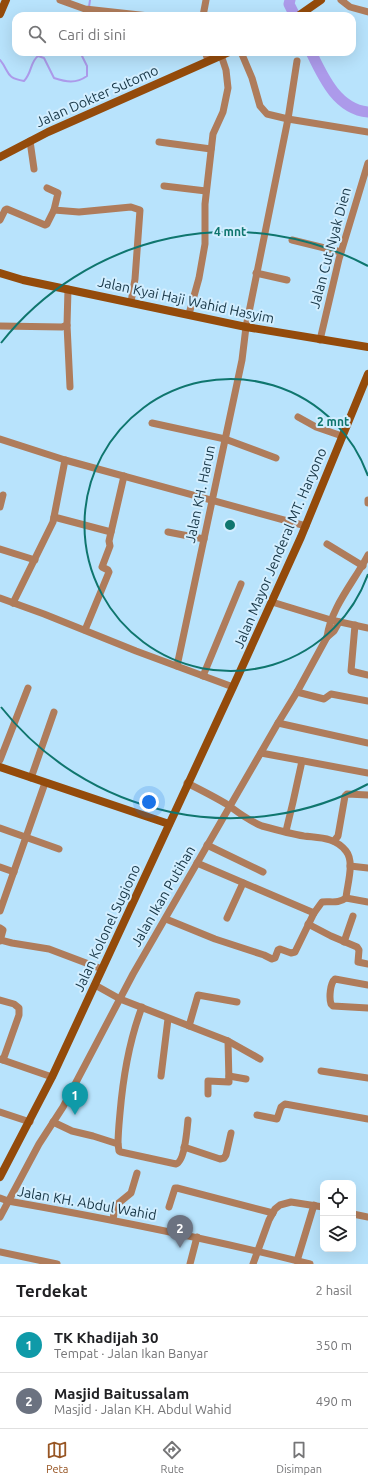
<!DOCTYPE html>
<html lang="id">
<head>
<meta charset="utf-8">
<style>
	:root { --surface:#fff; --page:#f2f2f2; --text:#202124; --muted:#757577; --line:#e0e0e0; --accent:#975523 }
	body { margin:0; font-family:Ubuntu,sans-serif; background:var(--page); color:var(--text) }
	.controls { position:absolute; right:12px; bottom:12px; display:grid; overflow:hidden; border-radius:8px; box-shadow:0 4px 16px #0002 }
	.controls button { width:36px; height:36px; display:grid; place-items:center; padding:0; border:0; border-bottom:1px solid var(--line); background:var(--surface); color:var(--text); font:20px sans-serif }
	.you { position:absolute; left:149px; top:802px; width:14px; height:14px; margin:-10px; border:3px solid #fff; border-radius:50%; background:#1a73e8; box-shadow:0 0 0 6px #1a73e833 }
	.badge { display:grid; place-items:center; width:26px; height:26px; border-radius:50%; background:var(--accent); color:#fff; font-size:13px; font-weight:700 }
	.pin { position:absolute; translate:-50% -33px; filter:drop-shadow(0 1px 2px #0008) }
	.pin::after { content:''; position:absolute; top:21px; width:14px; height:12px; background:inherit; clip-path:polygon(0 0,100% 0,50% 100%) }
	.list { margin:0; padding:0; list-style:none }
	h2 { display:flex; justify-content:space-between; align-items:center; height:52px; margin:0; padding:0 16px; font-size:17px }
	h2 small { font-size:13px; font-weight:400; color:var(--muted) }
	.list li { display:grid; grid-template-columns:26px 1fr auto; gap:12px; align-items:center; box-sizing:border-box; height:56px; padding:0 16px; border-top:1px solid var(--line) }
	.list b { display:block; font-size:15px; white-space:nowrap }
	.list p { margin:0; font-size:13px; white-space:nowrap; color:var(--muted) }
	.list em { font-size:13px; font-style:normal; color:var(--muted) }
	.icon { flex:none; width:22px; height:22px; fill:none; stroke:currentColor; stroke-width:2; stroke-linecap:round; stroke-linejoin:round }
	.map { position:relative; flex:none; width:368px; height:1264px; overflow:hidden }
	.search { position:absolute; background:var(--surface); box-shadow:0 4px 16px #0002; left:12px; right:12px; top:12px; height:44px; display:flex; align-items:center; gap:10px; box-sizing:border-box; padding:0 14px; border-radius:12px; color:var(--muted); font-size:15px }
	.sheet { height:164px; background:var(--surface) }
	nav { display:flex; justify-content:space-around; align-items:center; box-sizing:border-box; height:56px; border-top:1px solid var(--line); background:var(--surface); font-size:11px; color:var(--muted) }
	nav a { display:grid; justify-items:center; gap:2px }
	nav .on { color:var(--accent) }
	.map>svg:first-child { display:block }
</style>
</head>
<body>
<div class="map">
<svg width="368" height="1264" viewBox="0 0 368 1264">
	<rect width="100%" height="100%" fill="#b8e3fc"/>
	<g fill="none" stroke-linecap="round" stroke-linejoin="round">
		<!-- stream -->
		<g stroke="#ac9aea" stroke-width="2">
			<polyline points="89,7 90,0"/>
			<path d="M0 60C10 72 5 78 24 81 32 73 30 62 38 56L44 58 54 78C66 82 76 84 87 76V66L80 52"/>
		</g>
		<!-- river -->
		<g stroke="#ac9aea" stroke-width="11">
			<polyline points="290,0 289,4 295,16"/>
			<path d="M311 52C323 77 337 109 368 112"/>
		</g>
		<!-- street -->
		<g stroke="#af7c5b" stroke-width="7">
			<polyline points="60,0 85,9 149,16"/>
			<polyline points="341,0 350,7 368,12"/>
			<polyline points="203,16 206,0"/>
			<polyline points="205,52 208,60"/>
			<polyline points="241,52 252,78 260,106 267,114 288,119 368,132"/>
			<polyline points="30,141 34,169"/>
			<polyline points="159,142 211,149"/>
			<polyline points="164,186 206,191"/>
			<polyline points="47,188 58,193 54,210 79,212 131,207 140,210 135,279 131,302"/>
			<polyline points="0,220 5,210 7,209 45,225 47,224 54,210"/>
			<polyline points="292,240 341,252"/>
			<polyline points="256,273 287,280"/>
			<polyline points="68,289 67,325 70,387"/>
			<polyline points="189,314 199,278 205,244 205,204 213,134 223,112 228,88 226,70 221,55"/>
			<polyline points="0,326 62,327 67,325"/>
			<polyline points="320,340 339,259 368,163"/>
			<polyline points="298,417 316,427 342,436"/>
			<polyline points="152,423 225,439 276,458"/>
			<polyline points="0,439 65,460 306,526"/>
			<polyline points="368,500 368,503"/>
			<polyline points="0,507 3,495"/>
			<polyline points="54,517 111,532"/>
			<polyline points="168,532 204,539"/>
			<polyline points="327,544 363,566"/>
			<polyline points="0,549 35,560"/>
			<polyline points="0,598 44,614 136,651 233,687"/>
			<polyline points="272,602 331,620 368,628"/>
			<polyline points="13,603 53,522 65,460"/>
			<polyline points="355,625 351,671 368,675"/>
			<polyline points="85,630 109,572 108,570 102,567 110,546 109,541 124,476"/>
			<path d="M327 637C331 607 354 582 368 555"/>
			<polyline points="177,666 242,360 246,327 288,119 297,61"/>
			<polyline points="203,676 241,584"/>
			<polyline points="297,692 324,699 331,694 368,701"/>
			<polyline points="278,723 368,743"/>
			<polyline points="261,753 368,773"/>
			<polyline points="0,760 28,688"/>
			<polyline points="31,778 54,712"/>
			<path d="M187 783C201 790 215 797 228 805 239 813 249 821 262 826 273 829 292 834 304 836 319 838 335 837 346 851 355 862 347 885 346 898"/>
			<polyline points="0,828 59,849"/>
			<polyline points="286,831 293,802 302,761"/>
			<polyline points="334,841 338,836 345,796 347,794 368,795"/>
			<polyline points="207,845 263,872"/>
			<polyline points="197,863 314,913"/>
			<polyline points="350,866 368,868"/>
			<polyline points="0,867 14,872"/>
			<polyline points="0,911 45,783"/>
			<polyline points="227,918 243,883"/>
			<path d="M166 919 215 939 264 955 272 959 275 958 278 950 280 949 291 953 295 952 314 913 322 902C331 901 338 904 346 898L368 902"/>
			<polyline points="308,924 331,936 357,947 359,950 358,962 368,964"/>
			<polyline points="0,928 3,930 0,941"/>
			<polyline points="0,940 12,943 49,949 102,969"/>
			<polyline points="344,942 353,916"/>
			<polyline points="95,985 120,999 228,1041 229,1082 208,1081 208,1094"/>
			<path d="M368 985 335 979C330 983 329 998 331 1004L333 1006 368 1008"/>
			<polyline points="0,1000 14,1004 19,1008 19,1015 3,1060"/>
			<polyline points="189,1026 198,995 237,1002"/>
			<polyline points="228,1041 260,1059"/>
			<polyline points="0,1059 52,1077"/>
			<polyline points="321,1071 368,1078"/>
			<polyline points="161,1076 168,1019"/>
			<polyline points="229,1076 246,1079"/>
			<polyline points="0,1112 30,1122"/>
			<polyline points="257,1115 277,1119 281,1107 285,1104 368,1119"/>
			<path d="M53 1122 72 1131 93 1136 118 1144 119 1151 121 1152 176 1164C185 1161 187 1129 188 1120"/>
			<path d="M118 1144C118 1134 119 1124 120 1113 123 1078 129 1041 142 1007"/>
			<polyline points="184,1147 220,1159 224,1158 226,1155 231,1133"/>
			<path d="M0 1198 8 1201C110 1219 210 1239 310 1264"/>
			<polyline points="169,1207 175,1188 177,1188 273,1213"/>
			<polyline points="353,1214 368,1217"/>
			<polyline points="0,1217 39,1144 63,1107 133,974 278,723 297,692 327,637 334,631 339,622"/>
			<polyline points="113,1220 115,1206 131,1193 137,1173"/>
			<polyline points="0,1252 57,1264"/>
			<polyline points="297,1261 314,1205"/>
			<polyline points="190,1264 197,1237"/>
			<polyline points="253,1264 269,1220 275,1209 280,1205 291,1202 323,1207"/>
		</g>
		<!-- secondary -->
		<g stroke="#944b0b" stroke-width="8">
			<polyline points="0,14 6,0"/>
			<polyline points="298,16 321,0"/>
			<polyline points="0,157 48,132 229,52"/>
			<polyline points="0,273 23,280 246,327 368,347"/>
			<polyline points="0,767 169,824"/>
			<polyline points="0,1177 52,1077 233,687 301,537 368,374"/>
		</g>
	</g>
	<!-- distance rings -->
	<g fill="none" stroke="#0f766e" stroke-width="2">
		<path d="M368 574A146 146 0 1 1 368 476"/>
		<path d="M368 784A293 293 0 0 1 1 707M1 343A293 293 0 0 1 368 266"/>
	</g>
	<g text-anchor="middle" stroke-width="4" stroke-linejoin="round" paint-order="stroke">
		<!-- street labels -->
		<g font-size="14" fill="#163545" stroke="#d2eeff">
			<text transform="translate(97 96) rotate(-24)" y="5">Jalan Dokter Sutomo</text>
			<text transform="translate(330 248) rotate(-75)" y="5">Jalan Cut Nyak Dien</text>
			<text transform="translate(186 300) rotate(12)" y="5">Jalan Kyai Haji Wahid Hasyim</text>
			<text transform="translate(200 494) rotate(-78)" y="5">Jalan KH. Harun</text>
			<text transform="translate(280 548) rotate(-67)" y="5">Jalan Mayor Jenderal MT. Haryono</text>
			<text transform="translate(163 896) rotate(-60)" y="5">Jalan Ikan Putihan</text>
			<text transform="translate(107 928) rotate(-65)" y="5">Jalan Kolonel Sugiono</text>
			<text transform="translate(87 1203) rotate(10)" y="5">Jalan KH. Abdul Wahid</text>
		</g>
	</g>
	<circle cx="230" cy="525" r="6" fill="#0f766e" stroke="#d2eeff" stroke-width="2"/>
	<g font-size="12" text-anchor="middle" font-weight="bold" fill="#0f766e" stroke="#d2eeff" stroke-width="4" stroke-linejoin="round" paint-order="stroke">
		<text x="230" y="236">4 mnt</text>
		<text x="333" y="426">2 mnt</text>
	</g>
</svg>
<div class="controls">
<button><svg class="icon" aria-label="locate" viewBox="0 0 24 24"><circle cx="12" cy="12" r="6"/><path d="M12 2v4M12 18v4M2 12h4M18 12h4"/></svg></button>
<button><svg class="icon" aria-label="layers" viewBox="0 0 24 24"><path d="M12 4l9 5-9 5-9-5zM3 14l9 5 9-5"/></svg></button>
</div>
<div class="you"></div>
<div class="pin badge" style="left:75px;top:1115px;background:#0f9aa8">1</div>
<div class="pin badge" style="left:180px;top:1248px;background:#6b7280">2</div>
<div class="search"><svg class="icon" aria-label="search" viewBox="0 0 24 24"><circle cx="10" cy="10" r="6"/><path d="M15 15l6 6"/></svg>Cari di sini</div>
</div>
<section class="sheet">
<h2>Terdekat<small>2 hasil</small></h2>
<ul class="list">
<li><span class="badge" style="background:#0f9aa8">1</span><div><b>TK Khadijah 30</b><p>Tempat · Jalan Ikan Banyar</p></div><em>350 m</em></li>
<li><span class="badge" style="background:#6b7280">2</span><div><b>Masjid Baitussalam</b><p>Masjid · Jalan KH. Abdul Wahid</p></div><em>490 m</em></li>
</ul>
</section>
<nav>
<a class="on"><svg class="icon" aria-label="map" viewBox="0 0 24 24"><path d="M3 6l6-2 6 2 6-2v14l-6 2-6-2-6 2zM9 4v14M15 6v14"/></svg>Peta</a>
<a><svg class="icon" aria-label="directions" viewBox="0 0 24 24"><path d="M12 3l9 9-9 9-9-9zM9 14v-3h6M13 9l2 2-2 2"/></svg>Rute</a>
<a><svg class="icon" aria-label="saved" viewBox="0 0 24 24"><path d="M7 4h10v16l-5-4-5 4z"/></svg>Disimpan</a>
</nav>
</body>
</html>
